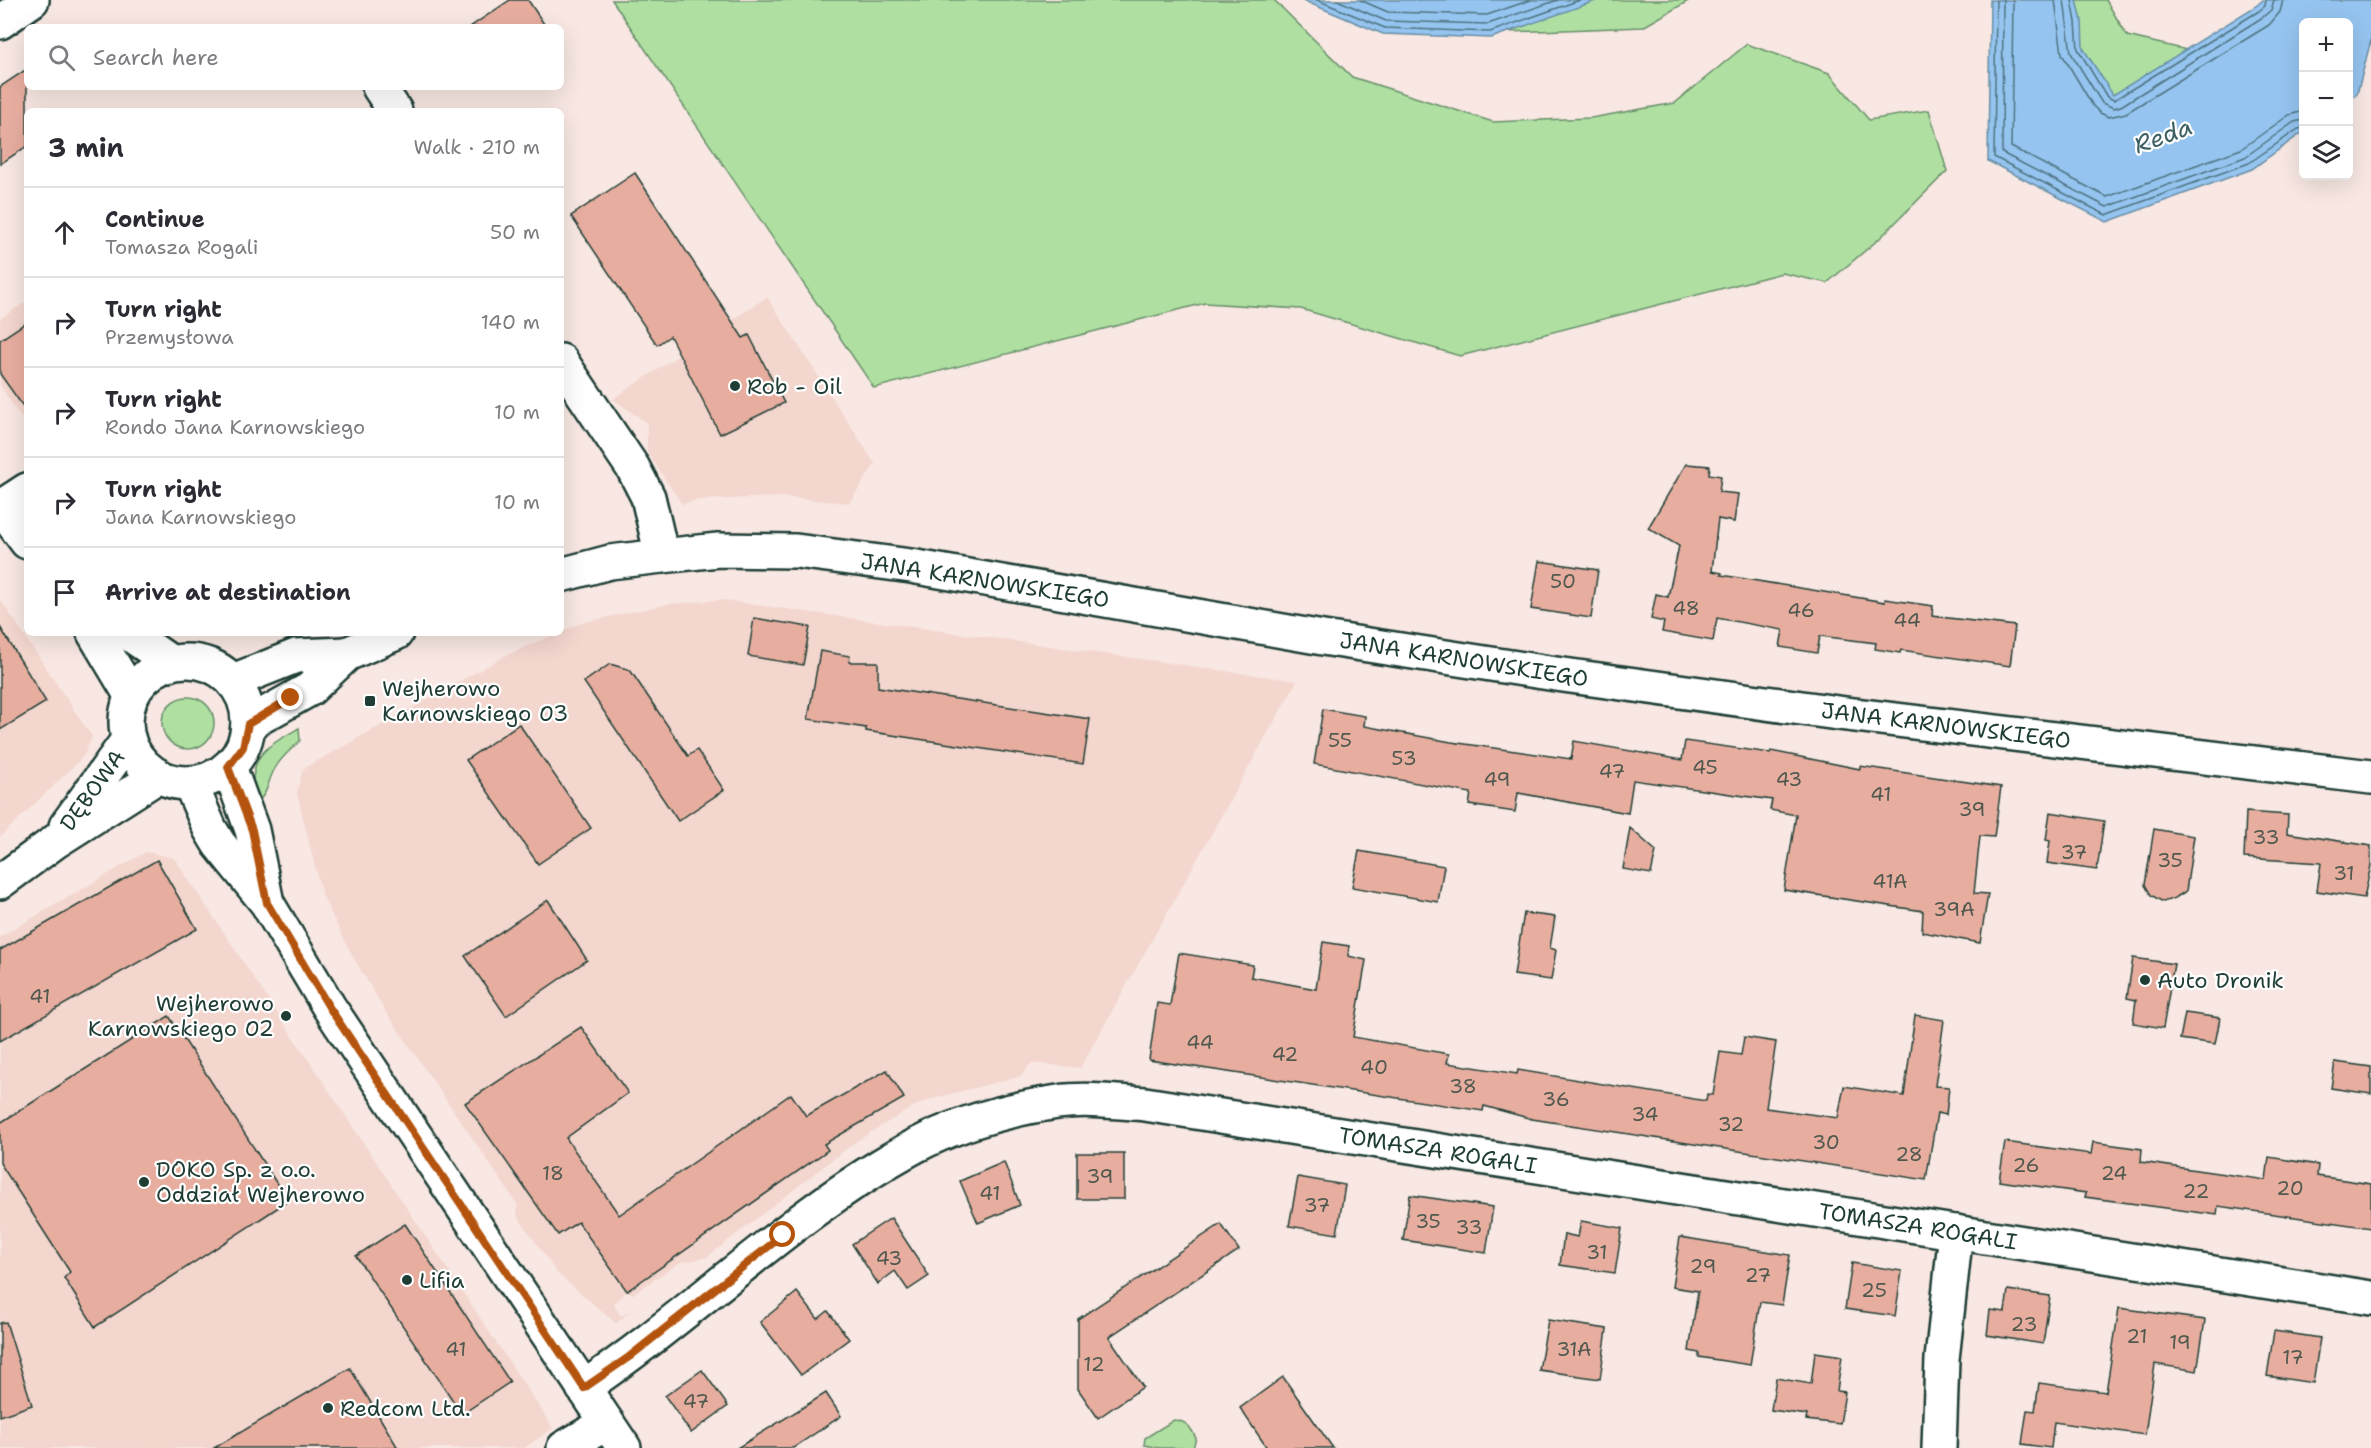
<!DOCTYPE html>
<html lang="en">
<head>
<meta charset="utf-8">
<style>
	:root { --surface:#fff; --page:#f7f7f7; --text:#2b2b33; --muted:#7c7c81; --line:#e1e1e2 }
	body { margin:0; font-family:"Shantell Sans",sans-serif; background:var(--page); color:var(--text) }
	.controls { position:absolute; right:18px; top:18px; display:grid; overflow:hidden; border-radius:9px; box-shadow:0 6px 24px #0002 }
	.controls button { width:54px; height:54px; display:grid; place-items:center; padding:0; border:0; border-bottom:2px solid var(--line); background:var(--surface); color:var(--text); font:30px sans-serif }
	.stop { position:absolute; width:18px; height:18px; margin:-14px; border:4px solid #b45309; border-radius:50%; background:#fff }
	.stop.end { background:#b45309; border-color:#fff; box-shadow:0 2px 6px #0008 }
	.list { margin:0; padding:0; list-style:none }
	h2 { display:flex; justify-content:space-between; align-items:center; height:78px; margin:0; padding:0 24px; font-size:26px }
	h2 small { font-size:20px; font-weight:400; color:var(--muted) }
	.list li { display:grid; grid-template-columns:39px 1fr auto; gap:18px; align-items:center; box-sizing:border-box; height:90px; padding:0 24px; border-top:2px solid var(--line) }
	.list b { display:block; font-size:22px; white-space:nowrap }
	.list p { margin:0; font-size:20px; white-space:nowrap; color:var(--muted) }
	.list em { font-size:20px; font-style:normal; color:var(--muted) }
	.icon { flex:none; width:33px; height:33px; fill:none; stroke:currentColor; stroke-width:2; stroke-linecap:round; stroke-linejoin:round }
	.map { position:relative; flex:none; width:2371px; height:1448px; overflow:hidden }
	.search { position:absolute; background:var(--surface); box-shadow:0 6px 24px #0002; left:24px; top:24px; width:540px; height:66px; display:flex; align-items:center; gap:15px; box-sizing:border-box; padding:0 21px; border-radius:9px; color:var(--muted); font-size:22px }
	.panel { position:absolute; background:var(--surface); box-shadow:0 6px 24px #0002; left:24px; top:108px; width:540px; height:528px; border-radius:9px }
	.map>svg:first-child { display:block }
</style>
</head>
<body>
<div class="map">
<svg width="2371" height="1448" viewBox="0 0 2371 1448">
	<rect width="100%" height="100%" fill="#f8e7e2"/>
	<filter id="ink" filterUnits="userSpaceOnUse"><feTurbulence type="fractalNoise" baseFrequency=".0167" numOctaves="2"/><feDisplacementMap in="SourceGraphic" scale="12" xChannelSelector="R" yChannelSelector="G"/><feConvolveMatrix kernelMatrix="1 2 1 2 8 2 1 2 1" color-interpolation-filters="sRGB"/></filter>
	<g filter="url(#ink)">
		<!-- built -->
		<g fill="#f3d6ce">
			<polygon points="767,297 875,464 849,503 781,497 699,500 682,504 647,452 647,423 613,399"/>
			<polygon points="27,301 27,427 0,385 0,319"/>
			<polygon points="0,599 92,737 85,753 76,764 0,837"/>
			<polygon points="721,600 1297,681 1080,1068 1031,1063 1021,1076 931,1099 914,1106 855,1142 707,1257 679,1263 633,1294 627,1291 613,1304 621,1316 632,1310 616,1323 557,1273 517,1215 518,1205 384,1009 352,955 322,895 297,793 303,769 507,655 581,623 669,604"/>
			<polygon points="146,852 174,858 553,1428 524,1448 0,1448 0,937"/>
		</g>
		<!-- green -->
		<g fill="#afe0a1" stroke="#678e6a" stroke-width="1.5">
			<polygon points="612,0 1274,0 1352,77 1493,122 1591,118 1675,103 1747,44 1829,73 1869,120 1929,110 1947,171 1880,238 1827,283 1782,273 1460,356 1301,309 1205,303 874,388"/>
			<polygon points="1390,0 1690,0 1643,27 1480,33"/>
			<polygon points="2012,0 2106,0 2127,36 2208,55 2273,0 2371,0 2371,44 2335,4 2113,147"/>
			<circle cx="188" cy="723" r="26"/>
			<path d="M299 728 300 741C290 750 280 759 274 770 267 783 268 796 255 803 248 756 261 750 299 728Z"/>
			<path d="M1174 1420C1187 1421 1191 1428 1196 1438L1193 1448H1159L1144 1445 1145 1438Z"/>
		</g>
		<!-- water -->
		<g fill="#95c4f0" stroke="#668ea5" stroke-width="1.5">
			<polygon points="1302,0 1598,0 1491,38 1383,34"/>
			<polygon points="1990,0 2077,0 2082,21 2083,48 2113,95 2256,6 2263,0 2371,0 2371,40 2357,94 2349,100 2348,22 2304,22 2303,132 2252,169 2107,222 1988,161"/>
		</g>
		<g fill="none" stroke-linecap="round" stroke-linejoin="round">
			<!-- shore -->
			<g stroke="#4e737f" stroke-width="1.5">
				<polyline points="1317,0 1385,28 1490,32 1580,0"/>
				<polyline points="1337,0 1386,21 1488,24 1558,0"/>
				<polyline points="1360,0 1388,12 1487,15 1531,0"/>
				<polyline points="1996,0 1994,157 2106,215 2249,163 2298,129 2304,128"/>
				<polyline points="2003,0 2002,153 2107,207 2245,157 2294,122 2304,120"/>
				<polyline points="2013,0 2011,147 2107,197 2241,149 2289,115 2304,111"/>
				<polyline points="2055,0 2062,54 2093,106 2100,113 2109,117 2126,113 2269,25 2280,12 2283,0"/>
				<polyline points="2064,0 2071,53 2102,103 2114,108 2121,106 2263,17 2271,10 2274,0"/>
				<polyline points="2072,0 2076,22 2078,49 2107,97 2114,100 2259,11 2265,6 2266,0"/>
			</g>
		</g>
		<!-- building -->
		<g fill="#e7aea0" stroke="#1f3d34" stroke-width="1.5">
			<polygon points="510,0 528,0 546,27 470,27"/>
			<polygon points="27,69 27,146 0,164 0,87"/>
			<polygon points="635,173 743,338 749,335 784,403 720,434 670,336 657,345 571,216"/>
			<polygon points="27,322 27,412 0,374 0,340"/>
			<polygon points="1686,464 1710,466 1709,474 1721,476 1719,492 1738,494 1734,522 1718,519 1712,571 1722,573 1721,575 1885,602 1885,599 1933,606 1932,616 2015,626 2010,666 1901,650 1900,653 1875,649 1876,643 1820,636 1817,653 1780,647 1783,630 1717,618 1713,641 1662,632 1664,622 1651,619 1656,594 1668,597 1679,546 1648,528"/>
			<polygon points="1539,561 1598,570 1591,618 1531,609"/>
			<polygon points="754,618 810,627 803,665 748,656"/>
			<polygon points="0,627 46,702 0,730"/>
			<polygon points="820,651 850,656 849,662 878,662 878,687 1090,719 1083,764 866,731 866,728 808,719"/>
			<polygon points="610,664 630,670 688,756 697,750 724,790 678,821 584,682"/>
			<polygon points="1323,709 1365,716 1364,726 1451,742 1571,759 1574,741 1682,760 1685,741 1770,753 1771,751 1860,769 1860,766 2001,787 1994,837 1980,836 1974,893 1988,894 1980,943 1922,932 1923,911 1784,890 1796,815 1770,810 1772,800 1633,780 1628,813 1518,793 1515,812 1469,805 1471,793 1314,764"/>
			<polygon points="519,724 591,828 538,864 466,760"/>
			<polygon points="2050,812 2104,821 2097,870 2047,863 2050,841 2046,840"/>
			<polygon points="2246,812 2288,815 2287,833 2371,846 2371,865 2364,898 2317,891 2321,863 2244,858"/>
			<polygon points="1630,828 1656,851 1651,874 1623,869"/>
			<polygon points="2154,829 2194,836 2186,891 2175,898 2163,902 2151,895 2145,885"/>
			<polygon points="1359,851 1444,866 1438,902 1352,887"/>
			<polygon points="157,860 197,929 0,1041 0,950"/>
			<polygon points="548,900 587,960 506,1016 465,956"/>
			<polygon points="1524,913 1555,917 1550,948 1556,950 1551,980 1514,975"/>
			<polygon points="1323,942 1349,946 1348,956 1366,960 1353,1037 1449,1054 1447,1063 1517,1074 1518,1070 1706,1101 1707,1094 1713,1095 1720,1052 1741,1055 1744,1037 1776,1042 1766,1108 1838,1118 1844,1086 1904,1096 1915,1015 1944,1020 1935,1086 1949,1087 1946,1115 1937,1113 1926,1180 1532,1119 1484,1106 1483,1111 1149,1060 1157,1003 1170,1005 1179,953 1253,965 1251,977 1316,989"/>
			<polygon points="2133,958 2174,964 2163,1028 2133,1023 2136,1000 2127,998"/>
			<polygon points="2185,1013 2220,1018 2215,1044 2180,1039"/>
			<polygon points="169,1016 288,1201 95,1327 64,1278 70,1272 0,1163 0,1123"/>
			<polygon points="581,1027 628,1093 566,1138 619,1215 791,1094 806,1116 887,1070 904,1098 824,1144 828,1150 627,1291 578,1222 558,1235 465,1103"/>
			<polygon points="2335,1062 2371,1067 2371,1094 2331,1088"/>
			<polygon points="2005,1142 2091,1154 2093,1142 2142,1149 2141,1162 2266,1180 2269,1157 2318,1165 2317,1176 2371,1184 2371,1228 2218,1206 2217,1215 2085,1197 2086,1193 1999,1181"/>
			<rect x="1077" y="1153" width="47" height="46"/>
			<polygon points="1004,1162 1020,1205 978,1223 960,1181"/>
			<polygon points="1298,1177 1345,1185 1337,1234 1289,1226"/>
			<polygon points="1410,1195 1493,1207 1486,1253 1403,1240"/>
			<polygon points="891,1218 929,1276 908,1290 895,1271 878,1284 852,1244"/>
			<polygon points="1581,1221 1622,1228 1615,1273 1560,1265 1564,1234 1578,1237"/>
			<polygon points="405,1224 510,1382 462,1414 356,1256"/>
			<polygon points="1221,1224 1239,1250 1109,1337 1143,1387 1098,1418 1078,1389 1078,1319"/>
			<polygon points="1680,1237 1790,1255 1782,1305 1760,1302 1750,1365 1699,1357 1699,1353 1689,1351 1698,1291 1672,1287"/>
			<polygon points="1852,1263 1902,1271 1895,1316 1845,1309"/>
			<polygon points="2008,1290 2050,1296 2043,1344 1987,1335 1990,1310 2005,1312"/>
			<polygon points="797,1292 818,1319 828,1311 849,1339 801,1375 760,1322"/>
			<polygon points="2119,1308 2205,1320 2197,1371 2155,1364 2145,1435 2054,1422 2051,1448 2022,1444 2027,1410 2035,1411 2039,1383 2106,1392"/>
			<polygon points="1548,1320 1607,1329 1600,1379 1539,1370"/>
			<polygon points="6,1322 32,1405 0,1416 0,1323"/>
			<polygon points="2274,1331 2320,1338 2313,1383 2267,1376"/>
			<polygon points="1815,1352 1842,1356 1837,1391 1845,1392 1840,1424 1806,1420 1807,1415 1771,1410 1776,1378 1811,1384"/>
			<polygon points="350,1368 398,1448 214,1448"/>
			<polygon points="702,1370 728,1406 691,1433 665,1396"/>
			<polygon points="1283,1377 1333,1448 1267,1448 1240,1408"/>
			<polygon points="826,1393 841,1416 793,1448 737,1448"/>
		</g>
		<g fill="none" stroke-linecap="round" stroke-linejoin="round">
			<!-- minor casing -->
			<g stroke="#1f3d34" stroke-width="38">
				<g id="minor">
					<polyline points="0,22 32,0"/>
					<polyline points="379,87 395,111"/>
					<polyline points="561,361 633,468 648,497 662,556"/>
					<polyline points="0,506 27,542"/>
					<polyline points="1,507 27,490"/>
					<polyline points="94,633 131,695"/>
					<polyline points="128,633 170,662"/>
					<polyline points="229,767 252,830 266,898"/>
					<polyline points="190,783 210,829 219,844 267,903 329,1007 624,1448"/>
					<path d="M583 1388C696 1312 794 1211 915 1146 958 1123 1010 1109 1058 1102 1086 1098 1116 1102 1145 1104L2371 1298"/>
					<polyline points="564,1448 607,1423"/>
					<polyline points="1939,1448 1942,1359 1956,1232"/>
				</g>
			</g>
			<!-- major casing -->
			<g stroke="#1f3d34" stroke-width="38">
				<g id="major">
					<polyline points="561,575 610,562 662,556 718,550 796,551 911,566 1323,638 1556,674 1838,713 2371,777"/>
					<circle cx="187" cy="722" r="61"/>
					<polyline points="233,681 296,656 347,654"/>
					<polyline points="248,724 310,689 347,654 396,633"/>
					<polyline points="66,826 128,740"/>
					<polyline points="0,882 56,841 158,776"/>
				</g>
			</g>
			<!-- minor -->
			<use href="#minor" stroke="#fff" stroke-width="33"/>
			<!-- major -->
			<use href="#major" stroke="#fff" stroke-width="33"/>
		</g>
	</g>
	<g fill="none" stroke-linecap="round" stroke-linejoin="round" filter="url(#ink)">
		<!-- route -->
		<polyline stroke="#b45309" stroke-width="8" points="291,698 248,724 243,747 228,767 252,830 267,903 329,1007 584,1388 629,1357 783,1235"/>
	</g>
	<!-- markers -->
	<g fill="#1f3d34" stroke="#fff" stroke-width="2">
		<circle cx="735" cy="386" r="6"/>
		<rect x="364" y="695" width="12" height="12" rx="3"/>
		<circle cx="2145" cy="980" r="6"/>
		<circle cx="286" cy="1016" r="6"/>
		<circle cx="144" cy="1182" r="6"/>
		<circle cx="407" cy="1280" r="6"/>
		<circle cx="328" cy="1408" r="6"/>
	</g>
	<g text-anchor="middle" stroke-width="4.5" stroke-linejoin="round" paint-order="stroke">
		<!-- number labels -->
		<g font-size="20" fill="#51594f">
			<text x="1563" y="588">50</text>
			<text x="1686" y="615">48</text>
			<text x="1801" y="617">46</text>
			<text x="1907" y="627">44</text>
			<text x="1340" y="747">55</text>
			<text x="1404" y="765">53</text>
			<text x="1705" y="774">45</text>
			<text x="1612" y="778">47</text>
			<text x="1497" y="786">49</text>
			<text x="1789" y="786">43</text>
			<text x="1881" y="801">41</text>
			<text x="1972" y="816">39</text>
			<text x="2266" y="844">33</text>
			<text x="2074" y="859">37</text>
			<text x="2170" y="867">35</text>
			<text x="2344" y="880">31</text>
			<text x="1890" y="888">41A</text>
			<text x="1954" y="916">39A</text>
			<text x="40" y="1003">41</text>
			<text x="1200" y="1049">44</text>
			<text x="1285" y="1061">42</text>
			<text x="1374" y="1074">40</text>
			<text x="1463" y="1093">38</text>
			<text x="1556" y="1106">36</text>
			<text x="1645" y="1121">34</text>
			<text x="1731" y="1131">32</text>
			<text x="1826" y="1149">30</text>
			<text x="1909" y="1161">28</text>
			<text x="2026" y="1172">26</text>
			<text x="553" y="1180">18</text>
			<text x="2114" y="1180">24</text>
			<text x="1100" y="1183">39</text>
			<text x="2290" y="1195">20</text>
			<text x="2196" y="1198">22</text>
			<text x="990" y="1200">41</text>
			<text x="1317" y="1212">37</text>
			<text x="1428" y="1228">35</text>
			<text x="1469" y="1234">33</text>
			<text x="1597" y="1259">31</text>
			<text x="889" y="1265">43</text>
			<text x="1703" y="1273">29</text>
			<text x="1758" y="1282">27</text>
			<text x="1874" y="1297">25</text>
			<text x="2024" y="1331">23</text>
			<text x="2137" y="1343">21</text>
			<text x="2180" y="1349">19</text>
			<text x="456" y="1356">41</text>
			<text x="1574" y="1356">31A</text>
			<text x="2293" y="1364">17</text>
			<text x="1094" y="1371">12</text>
			<text x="696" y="1408">47</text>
		</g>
		<!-- poi labels -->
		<g font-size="22" fill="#1f3d34" stroke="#fff" text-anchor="start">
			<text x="747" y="394">Rob - Oil</text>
			<text x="382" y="696">Wejherowo<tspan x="382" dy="25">Karnowskiego 03</tspan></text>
			<text x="2157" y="988">Auto Dronik</text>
			<text x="274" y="1011" text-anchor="end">Wejherowo<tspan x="274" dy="25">Karnowskiego 02</tspan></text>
			<text x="156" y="1177">DOKO Sp. z o.o.<tspan x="156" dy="25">Oddział Wejherowo</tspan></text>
			<text x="419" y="1288">Lifia</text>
			<text x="340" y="1416">Redcom Ltd.</text>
		</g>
		<!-- street labels -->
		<g font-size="22" fill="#1f3d34" stroke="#fff">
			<text transform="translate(985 580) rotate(9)" y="8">JANA KARNOWSKIEGO</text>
			<text transform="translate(1464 659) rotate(9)" y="8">JANA KARNOWSKIEGO</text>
			<text transform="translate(1946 725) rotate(7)" y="8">JANA KARNOWSKIEGO</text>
			<text transform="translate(92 790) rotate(-54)" y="8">DĘBOWA</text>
			<text transform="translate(1438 1150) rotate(9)" y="8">TOMASZA ROGALI</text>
			<text transform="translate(1918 1226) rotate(9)" y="8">TOMASZA ROGALI</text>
		</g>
		<!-- water labels -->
		<g font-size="24" font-style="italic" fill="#3c5f63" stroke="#fff">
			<text transform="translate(2163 136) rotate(-20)" y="8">Reda</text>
		</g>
	</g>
</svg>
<div class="controls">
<button>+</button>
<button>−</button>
<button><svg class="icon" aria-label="layers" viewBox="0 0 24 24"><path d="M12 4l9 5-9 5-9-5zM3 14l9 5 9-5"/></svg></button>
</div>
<div class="stop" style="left:783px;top:1235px"></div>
<div class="stop end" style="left:291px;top:698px"></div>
<div class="search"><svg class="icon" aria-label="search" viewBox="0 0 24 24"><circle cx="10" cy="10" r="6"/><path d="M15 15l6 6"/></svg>Search here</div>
<section class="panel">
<h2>3 min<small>Walk · 210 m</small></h2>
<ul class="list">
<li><svg class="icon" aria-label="ahead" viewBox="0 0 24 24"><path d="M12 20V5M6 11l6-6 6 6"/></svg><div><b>Continue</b><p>Tomasza Rogali</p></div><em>50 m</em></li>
<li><svg class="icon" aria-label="right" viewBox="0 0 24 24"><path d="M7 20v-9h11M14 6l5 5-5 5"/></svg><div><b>Turn right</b><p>Przemysłowa</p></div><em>140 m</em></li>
<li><svg class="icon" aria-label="right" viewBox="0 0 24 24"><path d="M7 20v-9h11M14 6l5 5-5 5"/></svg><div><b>Turn right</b><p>Rondo Jana Karnowskiego</p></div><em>10 m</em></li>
<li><svg class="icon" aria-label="right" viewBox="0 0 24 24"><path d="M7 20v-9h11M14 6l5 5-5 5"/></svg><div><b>Turn right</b><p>Jana Karnowskiego</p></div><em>10 m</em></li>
<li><svg class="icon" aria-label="arrive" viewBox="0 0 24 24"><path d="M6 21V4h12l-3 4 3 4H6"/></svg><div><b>Arrive at destination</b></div></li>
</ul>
</section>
</div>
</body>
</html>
